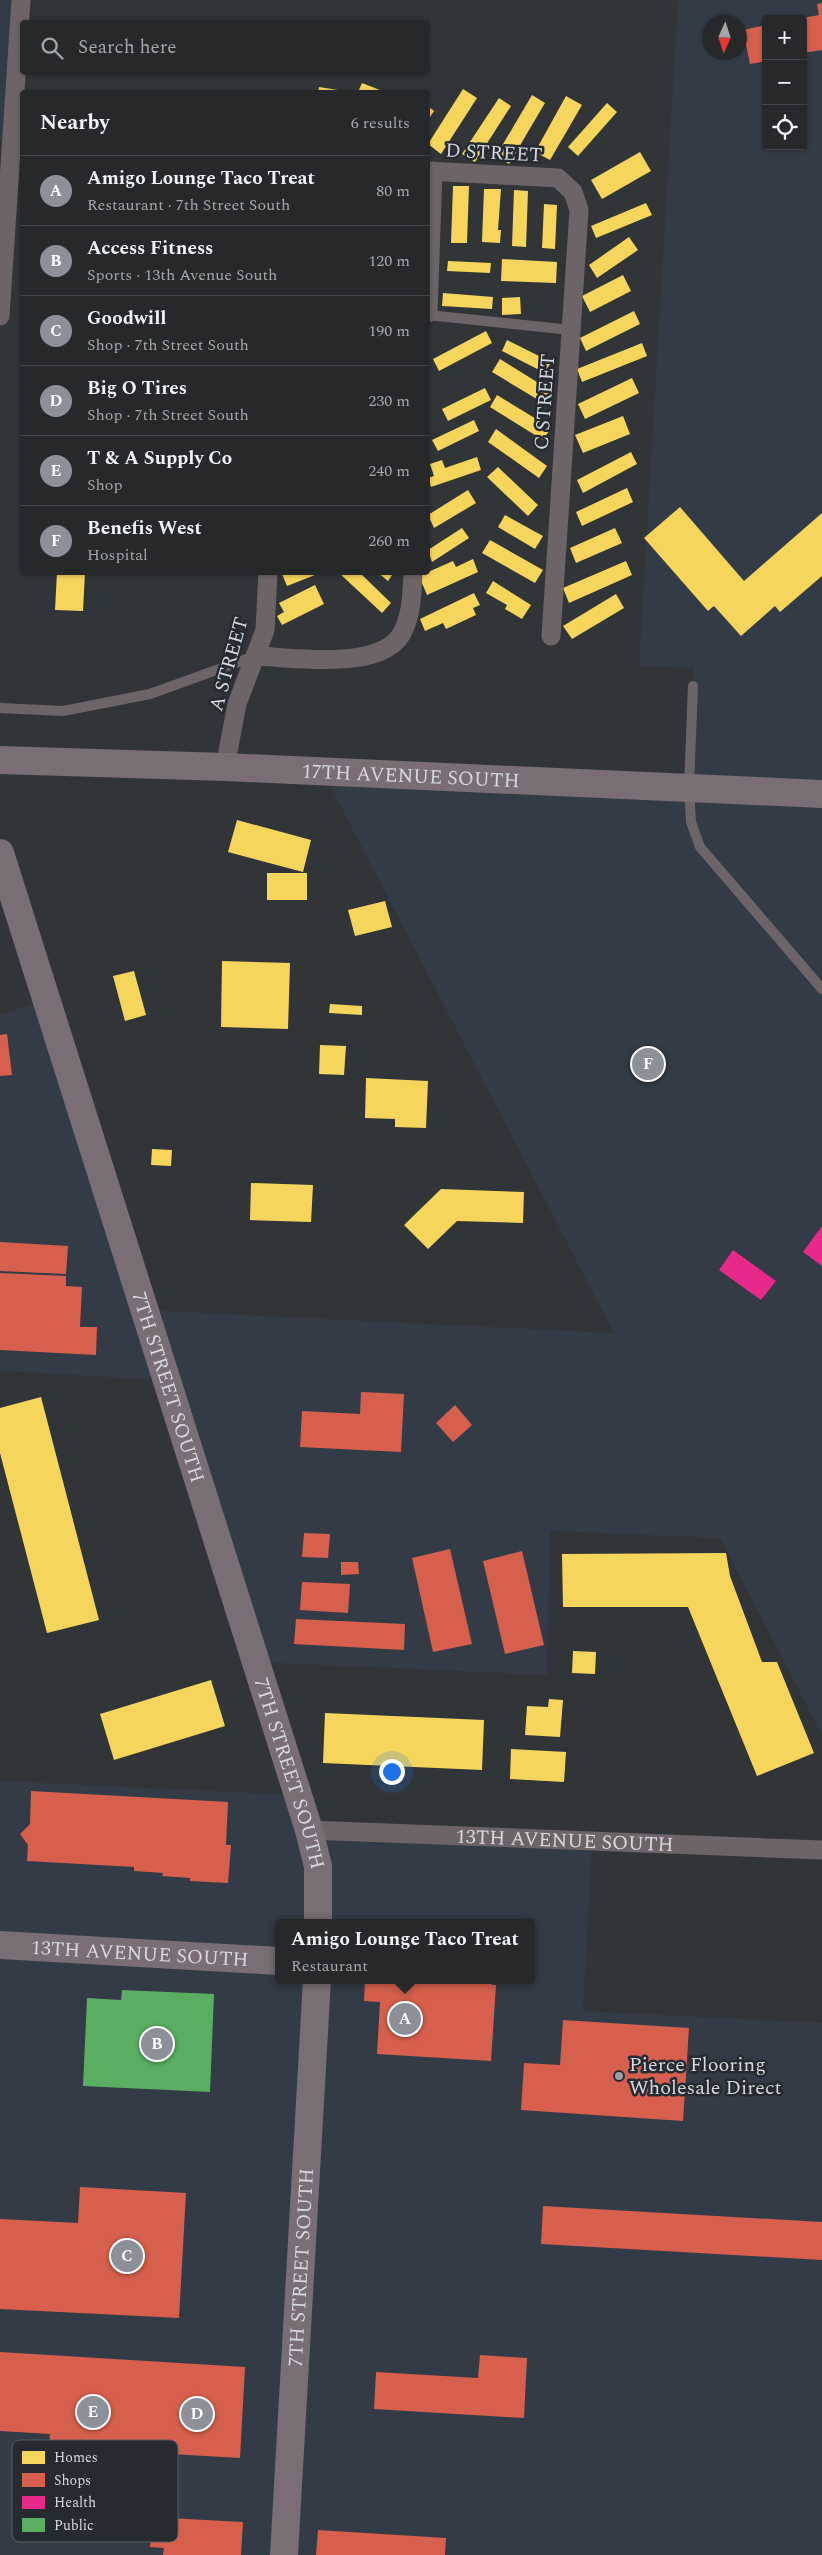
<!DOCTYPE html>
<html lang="en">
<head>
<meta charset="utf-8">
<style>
	:root { --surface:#26282a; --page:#2e3032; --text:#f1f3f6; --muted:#a4a6a8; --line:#424447; --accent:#8c9099 }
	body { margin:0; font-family:Spectral,serif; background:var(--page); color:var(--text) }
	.controls { position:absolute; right:15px; top:15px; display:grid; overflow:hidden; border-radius:5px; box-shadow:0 1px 4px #0004 }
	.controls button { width:45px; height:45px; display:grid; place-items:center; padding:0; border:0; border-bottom:1px solid var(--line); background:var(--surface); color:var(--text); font:25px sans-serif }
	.compass { position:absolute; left:702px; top:15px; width:45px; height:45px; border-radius:50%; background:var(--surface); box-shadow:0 1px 4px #0004; rotate:183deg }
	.you { position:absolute; left:391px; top:1771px; width:18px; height:18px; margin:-12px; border:4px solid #fff; border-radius:50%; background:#1a73e8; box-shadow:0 0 0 8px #1a73e833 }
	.badge { display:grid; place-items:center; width:32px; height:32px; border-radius:50%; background:var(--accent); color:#fff; font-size:16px; font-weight:700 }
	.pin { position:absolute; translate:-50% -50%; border:2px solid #fff; box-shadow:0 1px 5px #0006 }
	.popup { position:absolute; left:275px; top:1919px; width:260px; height:65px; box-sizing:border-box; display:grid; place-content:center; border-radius:5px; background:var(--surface); filter:drop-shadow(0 1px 4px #0005); font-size:16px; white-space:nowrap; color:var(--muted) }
	.popup b { font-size:19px; color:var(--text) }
	.popup::after { content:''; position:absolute; left:50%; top:100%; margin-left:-10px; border:10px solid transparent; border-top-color:var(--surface) }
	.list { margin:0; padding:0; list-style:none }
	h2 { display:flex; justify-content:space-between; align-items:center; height:65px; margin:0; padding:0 20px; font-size:21px }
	h2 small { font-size:16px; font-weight:400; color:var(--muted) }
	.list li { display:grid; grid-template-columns:32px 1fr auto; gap:15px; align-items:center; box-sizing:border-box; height:70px; padding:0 20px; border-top:1px solid var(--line) }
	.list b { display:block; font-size:19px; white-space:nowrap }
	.list p { margin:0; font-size:16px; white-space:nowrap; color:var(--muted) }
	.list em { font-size:16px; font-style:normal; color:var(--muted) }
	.icon { flex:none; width:28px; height:28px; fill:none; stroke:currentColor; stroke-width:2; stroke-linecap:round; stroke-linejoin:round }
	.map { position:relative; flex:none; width:822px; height:2555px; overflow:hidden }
	.search { position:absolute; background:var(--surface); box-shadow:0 1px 4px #0004; left:20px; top:20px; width:410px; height:55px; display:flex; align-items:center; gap:12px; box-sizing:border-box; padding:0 18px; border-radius:5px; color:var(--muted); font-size:19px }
	.panel { position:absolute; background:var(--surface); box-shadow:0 1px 4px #0004; left:20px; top:90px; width:410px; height:485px; border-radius:5px }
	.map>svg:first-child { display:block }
</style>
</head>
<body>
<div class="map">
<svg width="822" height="2555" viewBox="0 0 822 2555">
	<rect width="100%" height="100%" fill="#323538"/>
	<!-- built -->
	<g fill="#333b46" fill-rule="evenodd">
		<polygon points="0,0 21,0 12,141 0,140"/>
		<path d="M678 0H822V1735L720 1538 550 1531 547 1675 256 1662 166 1380 0 1371V1016L46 998 144 1310 614 1333 323 772 689 787 694 668 639 666ZM766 19H803V146H766ZM710 22H740V52H710Z"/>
		<path d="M0 1781 298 1795 310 1836 592 1841 583 2011 822 2023V2555H0ZM279 1923H531V1980H279Z"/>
	</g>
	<!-- homes -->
	<g fill="#f6d55c">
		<polygon points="362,83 385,92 358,92"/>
		<polygon points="319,87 338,90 337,92 318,92"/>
		<polygon points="463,89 477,98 441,154 428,144"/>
		<polygon points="532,95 545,103 509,164 496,156"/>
		<polygon points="566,96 582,105 550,160 535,152"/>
		<polygon points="499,98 511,106 475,162 462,154"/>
		<polygon points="607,103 617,112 578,156 568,147"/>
		<polygon points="428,106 434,111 428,120"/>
		<polygon points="640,152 651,171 602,199 591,180"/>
		<polygon points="453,186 469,186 467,243 451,243"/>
		<polygon points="484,189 501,189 498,230 501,230 500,243 482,242"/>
		<polygon points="514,190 528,191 526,247 512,246"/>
		<polygon points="646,203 652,215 596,238 591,226"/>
		<polygon points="544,204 557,205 555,249 542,248"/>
		<polygon points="629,237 638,250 597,278 589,265"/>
		<polygon points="502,259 557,262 556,283 501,281"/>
		<polygon points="448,261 491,263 490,273 447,271"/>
		<polygon points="623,275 631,291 590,312 582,296"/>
		<polygon points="443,293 493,297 492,309 442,306"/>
		<polygon points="520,297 521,314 502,315 502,298"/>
		<polygon points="634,311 640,324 586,351 580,338"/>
		<polygon points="486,331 492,343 439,371 433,359"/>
		<polygon points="507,340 551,362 545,373 502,351"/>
		<polygon points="642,343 647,356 582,382 577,369"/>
		<polygon points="500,359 553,392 545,404 492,372"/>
		<polygon points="632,378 639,393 585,419 578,404"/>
		<polygon points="485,388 491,400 448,421 442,409"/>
		<polygon points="497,395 551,428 543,440 490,407"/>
		<polygon points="623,416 630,434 583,453 575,435"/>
		<polygon points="474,420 479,431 438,451 432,440"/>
		<polygon points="496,429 547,466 539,478 488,442"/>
		<polygon points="631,452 637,464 583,493 577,480"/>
		<polygon points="477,457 481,470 431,487 428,478 434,476 430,464 442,460 445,468"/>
		<polygon points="498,467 538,505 528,516 487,477"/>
		<polygon points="627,488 633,502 582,526 576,512"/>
		<polygon points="468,490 476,503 434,528 428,515"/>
		<polygon points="680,507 744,581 822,513 822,576 780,612 775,606 741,636 714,606 708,611 644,538"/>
		<polygon points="505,515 543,536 535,549 498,527"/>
		<polygon points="462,528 469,538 432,562 428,550"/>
		<polygon points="615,528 622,543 576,563 570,548"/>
		<polygon points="490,540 543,570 535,583 482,553"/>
		<polygon points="473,559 478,572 427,595 419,576 453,561 456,567"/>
		<polygon points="626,561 632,575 569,603 563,588"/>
		<polygon points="57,572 85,572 83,611 55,610"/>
		<polygon points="287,572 320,572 320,573 287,586 282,574"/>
		<polygon points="338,572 359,572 391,603 382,613"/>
		<polygon points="377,572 394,572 388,581"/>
		<polygon points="493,581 531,605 522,619 505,609 507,605 486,593"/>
		<polygon points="315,585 324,604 282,625 277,616 284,612 279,603"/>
		<polygon points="474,593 480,605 473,608 476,615 446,629 443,623 425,631 420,619"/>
		<polygon points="616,594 624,608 572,639 563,626"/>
		<polygon points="237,820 311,840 303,872 228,852"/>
		<rect x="267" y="873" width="40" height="27"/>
		<polygon points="385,901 392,927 355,936 348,910"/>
		<polygon points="222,961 290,963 288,1029 221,1027"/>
		<polygon points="134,971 146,1015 125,1021 113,976"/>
		<polygon points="330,1004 362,1006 362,1015 329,1013"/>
		<polygon points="320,1045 346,1046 344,1075 319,1074"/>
		<polygon points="366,1078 428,1081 426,1128 395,1127 395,1119 365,1118"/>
		<polygon points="152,1149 172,1150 171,1166 151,1165"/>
		<polygon points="251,1183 313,1185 311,1222 250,1220"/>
		<polygon points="441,1189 524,1192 523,1223 457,1221 428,1249 404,1225"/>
		<polygon points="41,1397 99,1620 47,1633 0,1453 0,1408"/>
		<polygon points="726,1553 730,1576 762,1662 777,1662 814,1753 757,1776 688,1607 563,1607 562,1554"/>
		<polygon points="573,1651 596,1652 595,1674 572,1673"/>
		<polygon points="211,1680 225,1726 114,1760 100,1714"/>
		<polygon points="549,1699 563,1700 560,1737 525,1735 527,1706 548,1707"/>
		<polygon points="325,1713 484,1720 482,1770 323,1763"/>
		<polygon points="511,1749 566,1752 564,1782 510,1779"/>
	</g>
	<!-- shops -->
	<g fill="#d6604d">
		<polygon points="822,3 822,50 803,53 803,18 819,15 817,4"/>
		<polygon points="766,25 766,61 750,64 743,30"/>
		<polygon points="7,1034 12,1075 0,1076 0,1035"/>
		<polygon points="0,1242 68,1246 66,1274 0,1271"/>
		<polygon points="0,1273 66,1276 66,1286 82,1287 80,1327 97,1327 96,1355 0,1350"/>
		<polygon points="361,1392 404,1394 401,1452 300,1447 302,1411 360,1414"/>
		<polygon points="455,1405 472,1425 453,1442 436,1423"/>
		<polygon points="304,1533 330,1534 328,1558 302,1557"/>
		<polygon points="450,1549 472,1644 433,1652 412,1558"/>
		<polygon points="522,1551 544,1645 505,1654 483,1561"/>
		<polygon points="341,1562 358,1562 359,1574 341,1575"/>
		<polygon points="302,1582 350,1584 348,1613 300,1610"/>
		<polygon points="296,1619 405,1624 404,1650 294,1644"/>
		<polygon points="31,1791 228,1802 226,1845 231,1845 228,1883 190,1881 190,1878 162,1876 163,1873 134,1871 134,1867 27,1861 28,1845 20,1834 30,1824"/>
		<polygon points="365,1980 492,1980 492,1985 496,1985 491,2061 377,2054 380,2002 364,2001"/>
		<polygon points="563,2020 689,2028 683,2121 521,2110 524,2063 560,2065"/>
		<polygon points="80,2187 186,2193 179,2318 0,2309 0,2219 78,2223"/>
		<polygon points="543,2206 822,2222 822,2260 541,2244"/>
		<polygon points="0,2352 245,2367 240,2458 49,2447 50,2434 0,2431"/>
		<polygon points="480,2355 527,2358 524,2418 374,2409 376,2372 478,2378"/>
		<polygon points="169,2518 243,2522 241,2555 163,2555 164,2548 150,2547 152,2525 168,2526"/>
		<polygon points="318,2530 446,2538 445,2555 316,2555"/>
	</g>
	<!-- health -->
	<g fill="#e7298a">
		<polygon points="822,1226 822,1266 803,1252"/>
		<polygon points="733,1250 776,1281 761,1300 719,1270"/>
	</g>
	<!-- public -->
	<polygon fill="#5aae61" points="122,1990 214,1994 210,2092 83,2086 87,1998 121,2000"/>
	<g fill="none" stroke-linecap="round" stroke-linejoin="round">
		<!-- lane -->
		<g stroke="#6d6468" stroke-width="10">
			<polyline points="428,315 571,330"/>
			<polyline points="693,686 689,787 691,822 700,847 822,989"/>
			<polyline points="0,708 63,711 150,694 255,656"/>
		</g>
		<!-- street -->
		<g stroke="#6d6468" stroke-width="19">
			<polyline points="428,171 558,178 573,192 579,210 551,636"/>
			<polyline points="428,313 433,171"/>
			<polyline points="0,316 21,0"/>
			<path d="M255 656C293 657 387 673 404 629 412 611 412 592 413 572"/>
			<polyline points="225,767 237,704 265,630 268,572"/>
			<path id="s1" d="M309 1830 822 1850"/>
		</g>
		<!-- secondary -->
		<g stroke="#796e73" stroke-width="28">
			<path id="s2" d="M0 760 225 767 822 794"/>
			<path id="s3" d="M0 853 309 1830 318 1866V1923"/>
			<path id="s4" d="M0 1945 279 1961"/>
			<path id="s5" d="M284 2555 317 1980"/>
		</g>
	</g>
	<!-- markers -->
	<circle fill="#9c9fa3" stroke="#262a31" stroke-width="2" cx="619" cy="2076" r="5"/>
	<g text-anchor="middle" stroke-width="5" stroke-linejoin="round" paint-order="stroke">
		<!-- street labels -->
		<g font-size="20" fill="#d5d8dd" stroke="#262a31">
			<text transform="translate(494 152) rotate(3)" y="7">D STREET</text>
			<text transform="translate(544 402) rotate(-86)" y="7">C STREET</text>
			<text transform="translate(228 664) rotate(-74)" y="7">A STREET</text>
			<text dy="7" stroke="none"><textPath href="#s2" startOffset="411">17TH AVENUE SOUTH</textPath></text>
			<text dy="7" stroke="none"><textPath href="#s3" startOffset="560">7TH STREET SOUTH</textPath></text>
			<text dy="7" stroke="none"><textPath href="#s3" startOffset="965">7TH STREET SOUTH</textPath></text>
			<text dy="7" stroke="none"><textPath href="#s1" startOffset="256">13TH AVENUE SOUTH</textPath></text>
			<text dy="7" stroke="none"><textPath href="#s4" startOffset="140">13TH AVENUE SOUTH</textPath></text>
			<text dy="7" stroke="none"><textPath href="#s5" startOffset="288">7TH STREET SOUTH</textPath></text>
		</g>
		<!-- poi labels -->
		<g font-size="20" fill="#d5d8dd" stroke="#262a31" text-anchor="start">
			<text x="629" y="2071">Pierce Flooring<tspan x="629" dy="23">Wholesale Direct</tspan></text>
		</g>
	</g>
	<!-- legend -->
	<rect x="12" y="2440" width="166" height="102" rx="8" fill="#262a31" stroke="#5b5e65" stroke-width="1"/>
	<rect x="22" y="2451" width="23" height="13" fill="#f6d55c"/>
	<rect x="22" y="2473" width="23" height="14" fill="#d6604d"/>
	<rect x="22" y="2496" width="23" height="13" fill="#e7298a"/>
	<rect x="22" y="2518" width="23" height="14" fill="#5aae61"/>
	<g font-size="14" fill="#d5d8dd">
		<text x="54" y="2462">Homes</text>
		<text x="54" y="2485">Shops</text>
		<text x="54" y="2507">Health</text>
		<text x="54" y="2530">Public</text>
	</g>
</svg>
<div class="controls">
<button>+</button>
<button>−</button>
<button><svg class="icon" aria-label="locate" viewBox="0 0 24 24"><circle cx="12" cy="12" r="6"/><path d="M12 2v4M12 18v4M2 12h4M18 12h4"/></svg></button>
</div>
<svg class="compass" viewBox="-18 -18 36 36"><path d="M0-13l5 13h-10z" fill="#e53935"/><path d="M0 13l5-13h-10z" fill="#a4a6a8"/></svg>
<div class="you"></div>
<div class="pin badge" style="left:405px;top:2019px">A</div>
<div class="popup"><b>Amigo Lounge Taco Treat</b>Restaurant</div>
<div class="pin badge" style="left:157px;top:2044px">B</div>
<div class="pin badge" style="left:127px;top:2256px">C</div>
<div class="pin badge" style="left:197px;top:2414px">D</div>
<div class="pin badge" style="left:93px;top:2412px">E</div>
<div class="pin badge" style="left:648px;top:1064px">F</div>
<div class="search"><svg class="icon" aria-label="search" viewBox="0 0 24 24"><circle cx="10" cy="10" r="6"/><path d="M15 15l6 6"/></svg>Search here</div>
<section class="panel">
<h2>Nearby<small>6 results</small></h2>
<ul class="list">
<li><span class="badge">A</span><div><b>Amigo Lounge Taco Treat</b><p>Restaurant · 7th Street South</p></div><em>80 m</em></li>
<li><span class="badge">B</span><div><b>Access Fitness</b><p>Sports · 13th Avenue South</p></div><em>120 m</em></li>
<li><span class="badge">C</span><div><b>Goodwill</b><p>Shop · 7th Street South</p></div><em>190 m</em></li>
<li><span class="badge">D</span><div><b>Big O Tires</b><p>Shop · 7th Street South</p></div><em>230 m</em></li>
<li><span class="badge">E</span><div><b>T &amp; A Supply Co</b><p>Shop</p></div><em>240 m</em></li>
<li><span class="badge">F</span><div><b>Benefis West</b><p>Hospital</p></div><em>260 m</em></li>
</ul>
</section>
</div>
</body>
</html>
